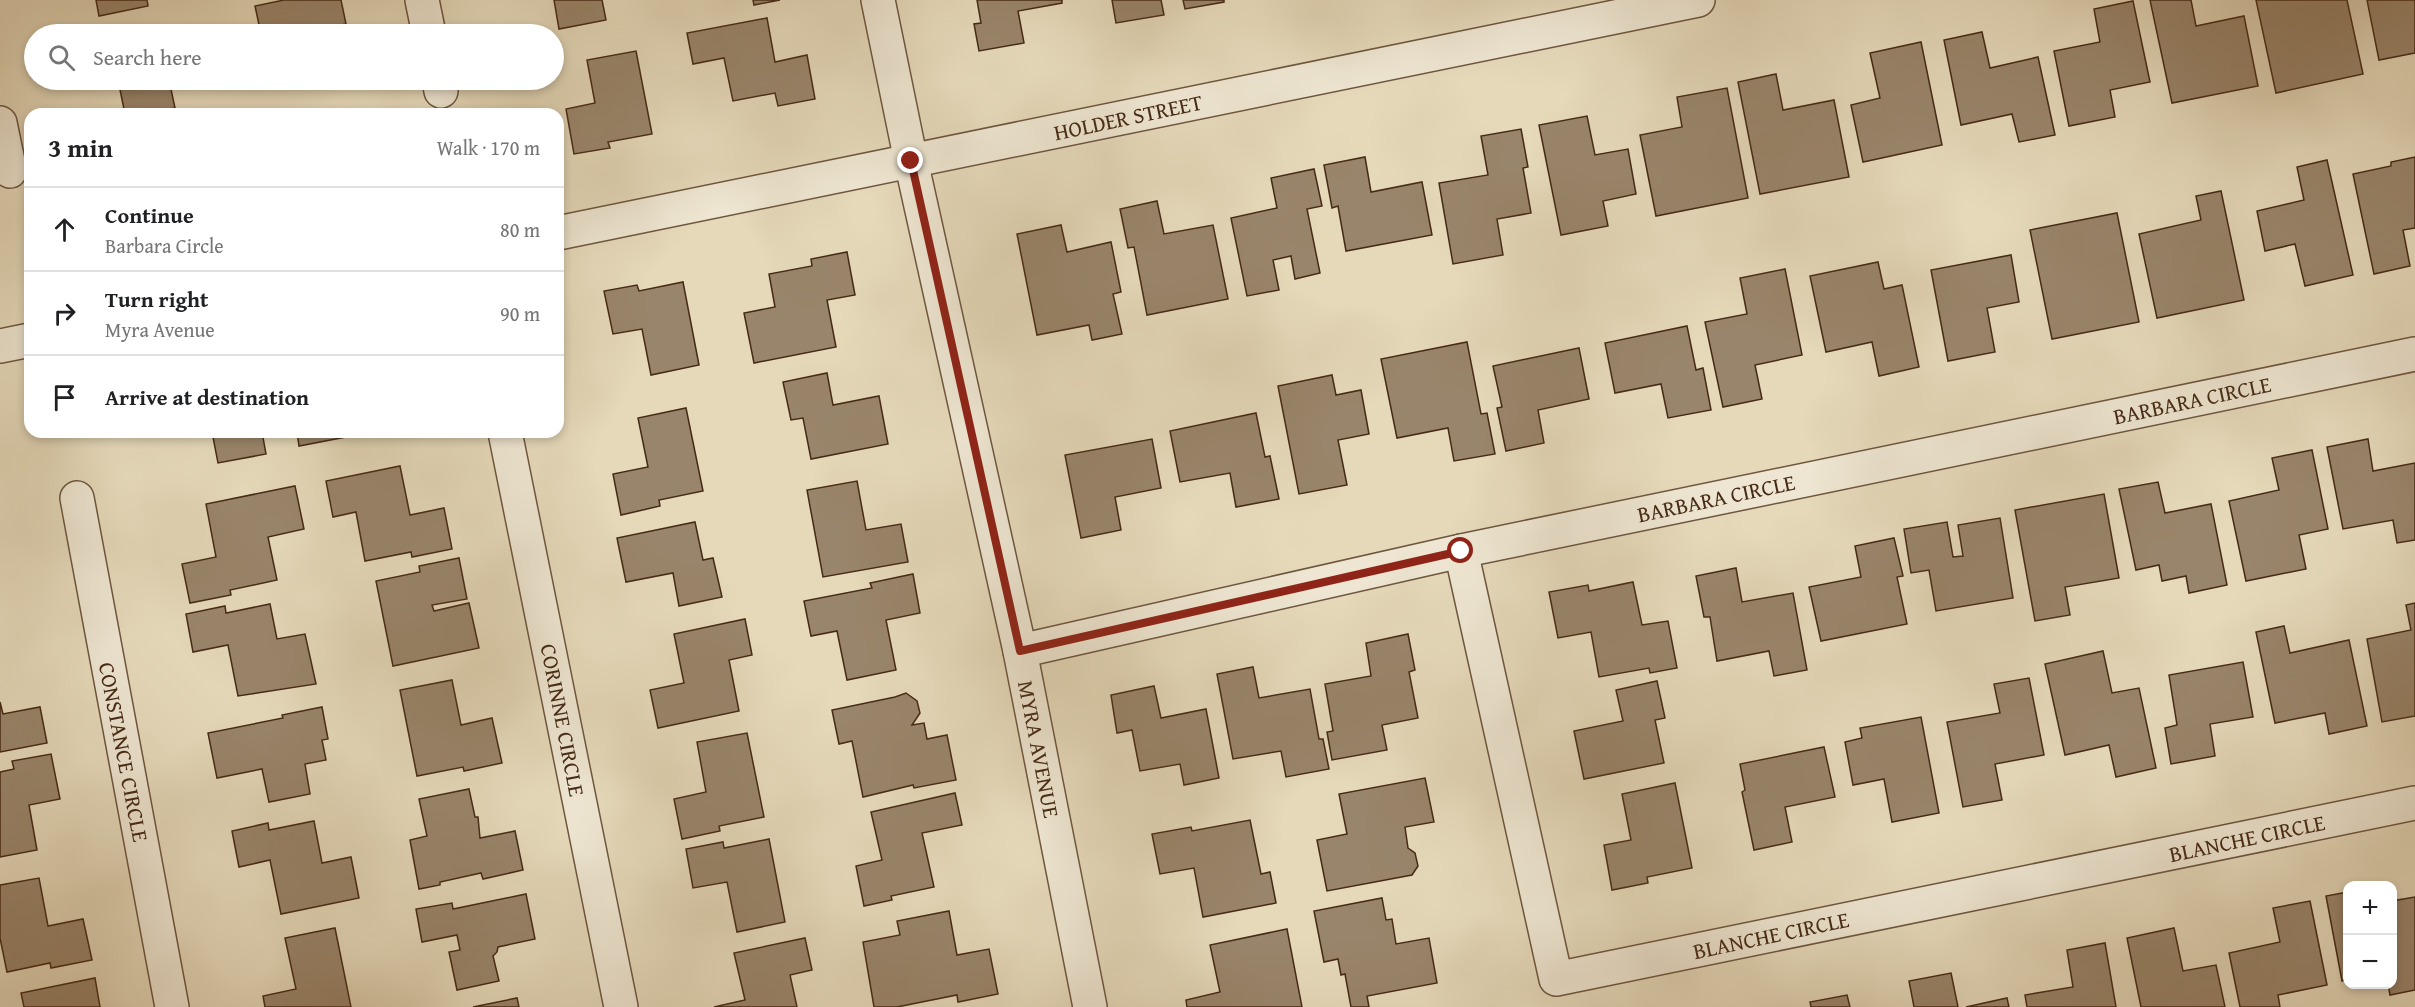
<!DOCTYPE html>
<html lang="en">
<head>
<meta charset="utf-8">
<style>
	:root { --surface:#fff; --page:#f6f6f6; --text:#202124; --muted:#757577; --line:#e0e0e0 }
	body { margin:0; font-family:"Gentium Book Plus",serif; background:var(--page); color:var(--text) }
	.controls { position:absolute; right:18px; bottom:18px; display:grid; overflow:hidden; border-radius:12px; box-shadow:0 3px 9px #0003 }
	.controls button { width:54px; height:54px; display:grid; place-items:center; padding:0; border:0; border-bottom:2px solid var(--line); background:var(--surface); color:var(--text); font:30px sans-serif }
	.stop { position:absolute; width:18px; height:18px; margin:-14px; border:4px solid #8f2418; border-radius:50%; background:#fff }
	.stop.end { background:#8f2418; border-color:#fff; box-shadow:0 2px 6px #0008 }
	.list { margin:0; padding:0; list-style:none }
	h2 { display:flex; justify-content:space-between; align-items:center; height:78px; margin:0; padding:0 24px; font-size:26px }
	h2 small { font-size:20px; font-weight:400; color:var(--muted) }
	.list li { display:grid; grid-template-columns:39px 1fr auto; gap:18px; align-items:center; box-sizing:border-box; height:84px; padding:0 24px; border-top:2px solid var(--line) }
	.list b { display:block; font-size:22px; white-space:nowrap }
	.list p { margin:0; font-size:20px; white-space:nowrap; color:var(--muted) }
	.list em { font-size:20px; font-style:normal; color:var(--muted) }
	.icon { flex:none; width:33px; height:33px; fill:none; stroke:currentColor; stroke-width:2; stroke-linecap:round; stroke-linejoin:round }
	.map { position:relative; flex:none; width:2415px; height:1007px; overflow:hidden }
	.search { position:absolute; background:var(--surface); box-shadow:0 3px 9px #0003; left:24px; top:24px; width:540px; height:66px; display:flex; align-items:center; gap:15px; box-sizing:border-box; padding:0 21px; border-radius:33px; color:var(--muted); font-size:22px }
	.panel { position:absolute; background:var(--surface); box-shadow:0 3px 9px #0003; left:24px; top:108px; width:540px; height:330px; border-radius:18px }
	.map>svg:first-child { display:block }
</style>
</head>
<body>
<div class="map">
<svg width="2415" height="1007" viewBox="0 0 2415 1007">
	<rect width="100%" height="100%" fill="#e5d9ba"/>
	<filter id="stains"><feTurbulence type="fractalNoise" baseFrequency=".00333" numOctaves="4"/><feColorMatrix values="0 0 0 0 .2 0 0 0 0 .09 0 0 0 0 .02 0 0 0 .5 -.17"/></filter>
	<radialGradient id="worn" r=".72"><stop offset=".6" stop-color="#630" stop-opacity="0"/><stop offset="1" stop-color="#630" stop-opacity=".3"/></radialGradient>
	<!-- building -->
	<g fill="#99856b" stroke="#462a16" stroke-width="1.5">
		<polygon points="96,0 147,0 148,6 99,16"/>
		<polygon points="284,0 341,0 346,24 311,31 311,34 261,34 255,6"/>
		<polygon points="554,0 602,0 606,20 559,29"/>
		<polygon points="753,0 780,0 754,5"/>
		<polygon points="977,0 1062,0 1062,3 1018,11 1024,43 979,51 974,24 981,23"/>
		<polygon points="1112,0 1161,0 1164,15 1116,23"/>
		<polygon points="1183,0 1224,0 1224,2 1185,9"/>
		<polygon points="2150,0 2191,0 2196,26 2244,16 2258,86 2172,103"/>
		<polygon points="2256,0 2347,0 2363,74 2276,93"/>
		<polygon points="2367,0 2415,0 2415,53 2379,60"/>
		<polygon points="2133,1 2150,82 2110,90 2115,117 2069,126 2054,51 2100,42 2094,9"/>
		<polygon points="767,18 775,62 807,55 815,99 778,106 775,93 733,101 724,58 693,64 687,33"/>
		<polygon points="158,25 160,34 78,34 113,27 115,33"/>
		<polygon points="1982,32 1990,68 2038,57 2055,135 2019,142 2012,114 1961,125 1944,40"/>
		<polygon points="1921,42 1942,145 1863,162 1851,105 1880,98 1870,53"/>
		<polygon points="636,51 652,134 608,142 610,148 574,154 566,109 595,103 587,60"/>
		<polygon points="1776,74 1783,110 1834,100 1849,177 1760,194 1738,82"/>
		<polygon points="118,80 169,80 175,108 145,114 125,114"/>
		<polygon points="270,80 312,80 271,87"/>
		<polygon points="1727,88 1748,198 1656,216 1640,135 1682,127 1677,97"/>
		<polygon points="1587,116 1595,155 1628,149 1636,194 1603,201 1608,226 1561,235 1539,125"/>
		<polygon points="1521,129 1528,167 1523,168 1531,213 1497,219 1503,255 1453,264 1439,183 1488,175 1481,136"/>
		<polygon points="1365,157 1371,192 1422,182 1432,235 1346,251 1338,206 1332,208 1324,165"/>
		<polygon points="2415,157 2415,228 2403,230 2410,266 2374,274 2353,174 2391,166 2391,162"/>
		<polygon points="2327,160 2353,275 2305,286 2295,244 2265,251 2257,211 2304,200 2297,167"/>
		<polygon points="1314,169 1322,206 1307,209 1320,273 1295,279 1291,256 1273,260 1279,290 1247,296 1231,218 1277,208 1271,178"/>
		<polygon points="2221,191 2244,300 2157,318 2139,234 2201,220 2196,196"/>
		<polygon points="1157,201 1164,234 1213,225 1228,299 1147,315 1134,247 1128,248 1120,209"/>
		<polygon points="2117,213 2139,322 2052,339 2030,230"/>
		<polygon points="1061,225 1067,252 1111,242 1121,292 1113,294 1122,334 1092,340 1089,325 1037,335 1017,234"/>
		<polygon points="847,252 855,295 827,300 836,347 754,363 744,313 775,307 769,274 812,266 811,259"/>
		<polygon points="2011,255 2019,302 1987,308 1995,352 1948,361 1931,270"/>
		<polygon points="1878,262 1884,289 1902,285 1919,367 1879,376 1872,342 1826,352 1810,276"/>
		<polygon points="1785,269 1802,355 1755,365 1762,399 1723,407 1705,322 1747,314 1740,278"/>
		<polygon points="683,282 699,365 651,375 642,329 613,334 604,291 637,285 639,291"/>
		<polygon points="1687,326 1696,370 1703,368 1711,410 1668,418 1661,384 1615,393 1605,343"/>
		<polygon points="1467,342 1481,414 1487,413 1495,454 1454,461 1448,428 1397,438 1381,359"/>
		<polygon points="1579,348 1589,399 1538,410 1544,443 1506,451 1497,408 1502,407 1493,366"/>
		<polygon points="827,373 833,405 879,396 888,444 811,459 803,418 791,420 783,382"/>
		<polygon points="1332,375 1336,395 1361,390 1369,434 1338,440 1347,485 1299,494 1278,386"/>
		<polygon points="686,408 703,491 659,500 660,506 621,515 613,474 648,467 638,418"/>
		<polygon points="1256,413 1265,457 1270,456 1279,499 1236,507 1230,473 1180,482 1170,431"/>
		<polygon points="212,432 262,432 266,454 218,463"/>
		<polygon points="297,432 372,432 299,446"/>
		<polygon points="1152,439 1161,488 1115,497 1121,530 1081,538 1065,455"/>
		<polygon points="2368,439 2373,471 2415,463 2415,540 2397,543 2393,520 2343,529 2327,447"/>
		<polygon points="2312,450 2328,529 2299,535 2306,569 2246,581 2229,501 2279,490 2272,458"/>
		<polygon points="400,466 410,515 444,508 452,549 412,557 411,552 365,561 356,512 333,517 326,481"/>
		<polygon points="857,481 866,530 901,524 908,562 823,577 807,490"/>
		<polygon points="2158,482 2165,513 2211,504 2227,585 2189,593 2186,576 2162,581 2159,565 2136,570 2119,489"/>
		<polygon points="295,486 304,529 268,537 277,580 230,590 231,595 190,603 182,564 216,557 206,504"/>
		<polygon points="2104,494 2119,578 2065,587 2070,615 2035,621 2015,510"/>
		<polygon points="2000,518 2013,598 1936,611 1929,570 1911,573 1904,529 1947,522 1953,557 1963,556 1958,525"/>
		<polygon points="695,522 703,560 713,558 722,597 679,606 673,573 626,582 617,538"/>
		<polygon points="1894,538 1903,576 1897,577 1907,624 1821,641 1809,587 1861,577 1855,546"/>
		<polygon points="459,558 467,599 432,605 434,611 469,603 479,648 393,666 376,581 420,572 419,566"/>
		<polygon points="1736,568 1742,602 1793,593 1807,670 1774,676 1769,651 1717,661 1710,617 1704,617 1696,576"/>
		<polygon points="913,574 920,613 886,620 896,670 847,680 837,631 811,636 804,601 872,588 870,583"/>
		<polygon points="1633,582 1642,625 1668,621 1677,668 1650,673 1649,668 1599,677 1591,632 1558,638 1549,592 1588,585 1589,591"/>
		<polygon points="2415,603 2415,716 2382,722 2367,639 2411,630 2406,605"/>
		<polygon points="270,604 277,639 305,634 316,684 238,696 228,645 193,652 186,614 225,606 226,613"/>
		<polygon points="745,619 752,655 729,660 739,711 658,728 650,690 684,683 674,634"/>
		<polygon points="2284,626 2290,653 2349,640 2367,726 2329,734 2325,713 2275,723 2256,632"/>
		<polygon points="1408,634 1415,670 1409,672 1418,718 1382,725 1387,750 1332,760 1327,732 1333,731 1325,684 1371,676 1366,643"/>
		<polygon points="2103,651 2112,693 2139,688 2156,768 2116,777 2109,745 2065,755 2045,664"/>
		<polygon points="2243,662 2253,717 2210,724 2215,756 2171,764 2165,728 2177,725 2169,675"/>
		<polygon points="1253,667 1259,698 1310,689 1319,739 1323,739 1329,769 1286,777 1281,751 1233,759 1217,674"/>
		<polygon points="2029,678 2044,755 1995,764 2002,800 1963,807 1947,722 2000,713 1994,684"/>
		<polygon points="452,680 461,725 492,718 502,763 464,771 463,767 417,776 400,690"/>
		<polygon points="1657,681 1665,718 1655,720 1664,763 1584,779 1574,731 1623,721 1616,690"/>
		<polygon points="1154,686 1161,718 1206,709 1219,778 1184,785 1180,764 1140,771 1132,730 1117,733 1111,695"/>
		<polygon points="906,693 917,701 920,713 912,725 924,723 927,739 947,735 956,780 914,788 913,785 863,797 852,741 839,744 832,710 895,697"/>
		<polygon points="0,702 3,714 40,707 47,743 0,752"/>
		<polygon points="322,707 328,739 322,740 326,760 305,764 310,794 269,802 262,769 217,778 208,733 283,718 282,715"/>
		<polygon points="1921,717 1939,813 1892,822 1884,779 1853,785 1845,742 1862,738 1860,728"/>
		<polygon points="747,733 764,817 719,826 720,831 682,839 674,799 706,792 697,742"/>
		<polygon points="1824,747 1835,797 1785,807 1792,842 1754,850 1742,792 1745,790 1740,764"/>
		<polygon points="51,754 60,799 29,805 37,850 0,857 0,772 14,769 12,761"/>
		<polygon points="1425,778 1434,822 1405,827 1408,848 1415,853 1418,866 1412,875 1327,891 1317,840 1347,834 1339,794"/>
		<polygon points="1675,783 1692,868 1647,877 1648,883 1612,890 1604,845 1631,840 1622,794"/>
		<polygon points="469,789 475,817 478,817 480,838 515,831 523,870 483,879 481,873 440,882 440,885 419,889 410,840 427,836 419,799"/>
		<polygon points="955,793 962,825 922,833 934,887 891,896 892,900 864,906 856,866 882,860 871,812"/>
		<polygon points="1250,820 1261,874 1270,872 1276,903 1203,917 1194,868 1160,874 1152,834 1191,827 1192,831"/>
		<polygon points="314,821 322,863 351,857 359,898 281,914 270,860 239,867 232,831 268,823 269,830"/>
		<polygon points="769,839 785,922 737,932 727,882 693,888 686,849 723,842 724,848"/>
		<polygon points="39,878 48,926 83,919 92,960 51,968 50,963 7,972 0,938 0,885"/>
		<polygon points="2348,892 2348,979 2342,981 2326,896"/>
		<polygon points="526,894 535,939 498,947 497,952 493,956 499,981 457,990 449,952 460,950 457,935 422,942 416,909 452,903 453,909"/>
		<polygon points="2415,897 2415,990 2390,995 2388,984 2392,984 2392,901"/>
		<polygon points="1382,898 1386,920 1392,919 1396,944 1429,938 1437,983 1367,996 1369,1007 1351,1007 1345,974 1341,975 1338,959 1324,962 1314,911"/>
		<polygon points="2310,901 2327,985 2278,995 2280,1007 2240,1007 2229,953 2280,942 2273,908"/>
		<polygon points="949,911 957,955 989,949 998,994 958,1002 957,995 897,1007 874,1007 863,942 900,935 897,921"/>
		<polygon points="335,928 351,1007 265,1007 263,996 296,989 285,938"/>
		<polygon points="2174,928 2183,971 2216,965 2225,1007 2141,1007 2127,938"/>
		<polygon points="1287,929 1302,1007 1187,1007 1186,1000 1220,992 1210,945"/>
		<polygon points="805,938 812,970 790,975 797,1007 714,1007 745,1000 734,953"/>
		<polygon points="2105,943 2116,1007 2027,1007 2025,995 2073,987 2067,950"/>
		<polygon points="1951,973 1958,1007 1914,1007 1909,981"/>
		<polygon points="95,978 100,1007 24,1007 21,993"/>
		<polygon points="1847,995 1850,1007 1811,1007 1810,1002"/>
		<polygon points="517,998 519,1007 473,1007"/>
		<polygon points="2007,998 2009,1007 1966,1007"/>
	</g>
	<g fill="none" stroke-linecap="round" stroke-linejoin="round">
		<!-- minor casing -->
		<g stroke="#6e563f" stroke-width="36">
			<g id="minor">
				<polyline points="422,0 429,34"/>
				<polyline points="878,0 911,161 1020,651 1090,1007"/>
				<polyline points="439,80 441,91"/>
				<polyline points="0,123 10,171"/>
				<polyline points="558,233 1698,0"/>
				<polyline points="0,346 30,340"/>
				<polyline points="505,432 621,1007"/>
				<polyline points="77,498 172,1007"/>
				<polyline points="1461,551 1556,979 2415,803"/>
				<polyline points="1020,651 1461,551 2415,354"/>
			</g>
		</g>
		<!-- minor -->
		<use href="#minor" stroke="#eee6d2" stroke-width="33"/>
	</g>
	<g fill="none" stroke-linecap="round" stroke-linejoin="round">
		<!-- route -->
		<polyline stroke="#8f2418" stroke-width="8" points="911,161 1020,651 1461,551"/>
	</g>
	<g text-anchor="middle" stroke-width="4.5" stroke-linejoin="round" paint-order="stroke">
		<!-- street labels -->
		<g font-size="22" fill="#462a16" stroke="#eee6d2">
			<text transform="translate(1128 117) rotate(-12)" y="8">HOLDER STREET</text>
			<text transform="translate(2192 400) rotate(-12)" y="8">BARBARA CIRCLE</text>
			<text transform="translate(1716 498) rotate(-12)" y="8">BARBARA CIRCLE</text>
			<text transform="translate(563 720) rotate(79)" y="8">CORINNE CIRCLE</text>
			<text transform="translate(1039 749) rotate(79)" y="8">MYRA AVENUE</text>
			<text transform="translate(124 752) rotate(79)" y="8">CONSTANCE CIRCLE</text>
			<text transform="translate(2247 838) rotate(-12)" y="8">BLANCHE CIRCLE</text>
			<text transform="translate(1771 935) rotate(-12)" y="8">BLANCHE CIRCLE</text>
		</g>
	</g>
	<rect width="100%" height="100%" filter="url(#stains)"/>
	<rect width="100%" height="100%" fill="url(#worn)"/>
</svg>
<div class="controls">
<button>+</button>
<button>−</button>
</div>
<div class="stop" style="left:1461px;top:551px"></div>
<div class="stop end" style="left:911px;top:161px"></div>
<div class="search"><svg class="icon" aria-label="search" viewBox="0 0 24 24"><circle cx="10" cy="10" r="6"/><path d="M15 15l6 6"/></svg>Search here</div>
<section class="panel">
<h2>3 min<small>Walk · 170 m</small></h2>
<ul class="list">
<li><svg class="icon" aria-label="ahead" viewBox="0 0 24 24"><path d="M12 20V5M6 11l6-6 6 6"/></svg><div><b>Continue</b><p>Barbara Circle</p></div><em>80 m</em></li>
<li><svg class="icon" aria-label="right" viewBox="0 0 24 24"><path d="M7 20v-9h11M14 6l5 5-5 5"/></svg><div><b>Turn right</b><p>Myra Avenue</p></div><em>90 m</em></li>
<li><svg class="icon" aria-label="arrive" viewBox="0 0 24 24"><path d="M6 21V4h12l-3 4 3 4H6"/></svg><div><b>Arrive at destination</b></div></li>
</ul>
</section>
</div>
</body>
</html>
